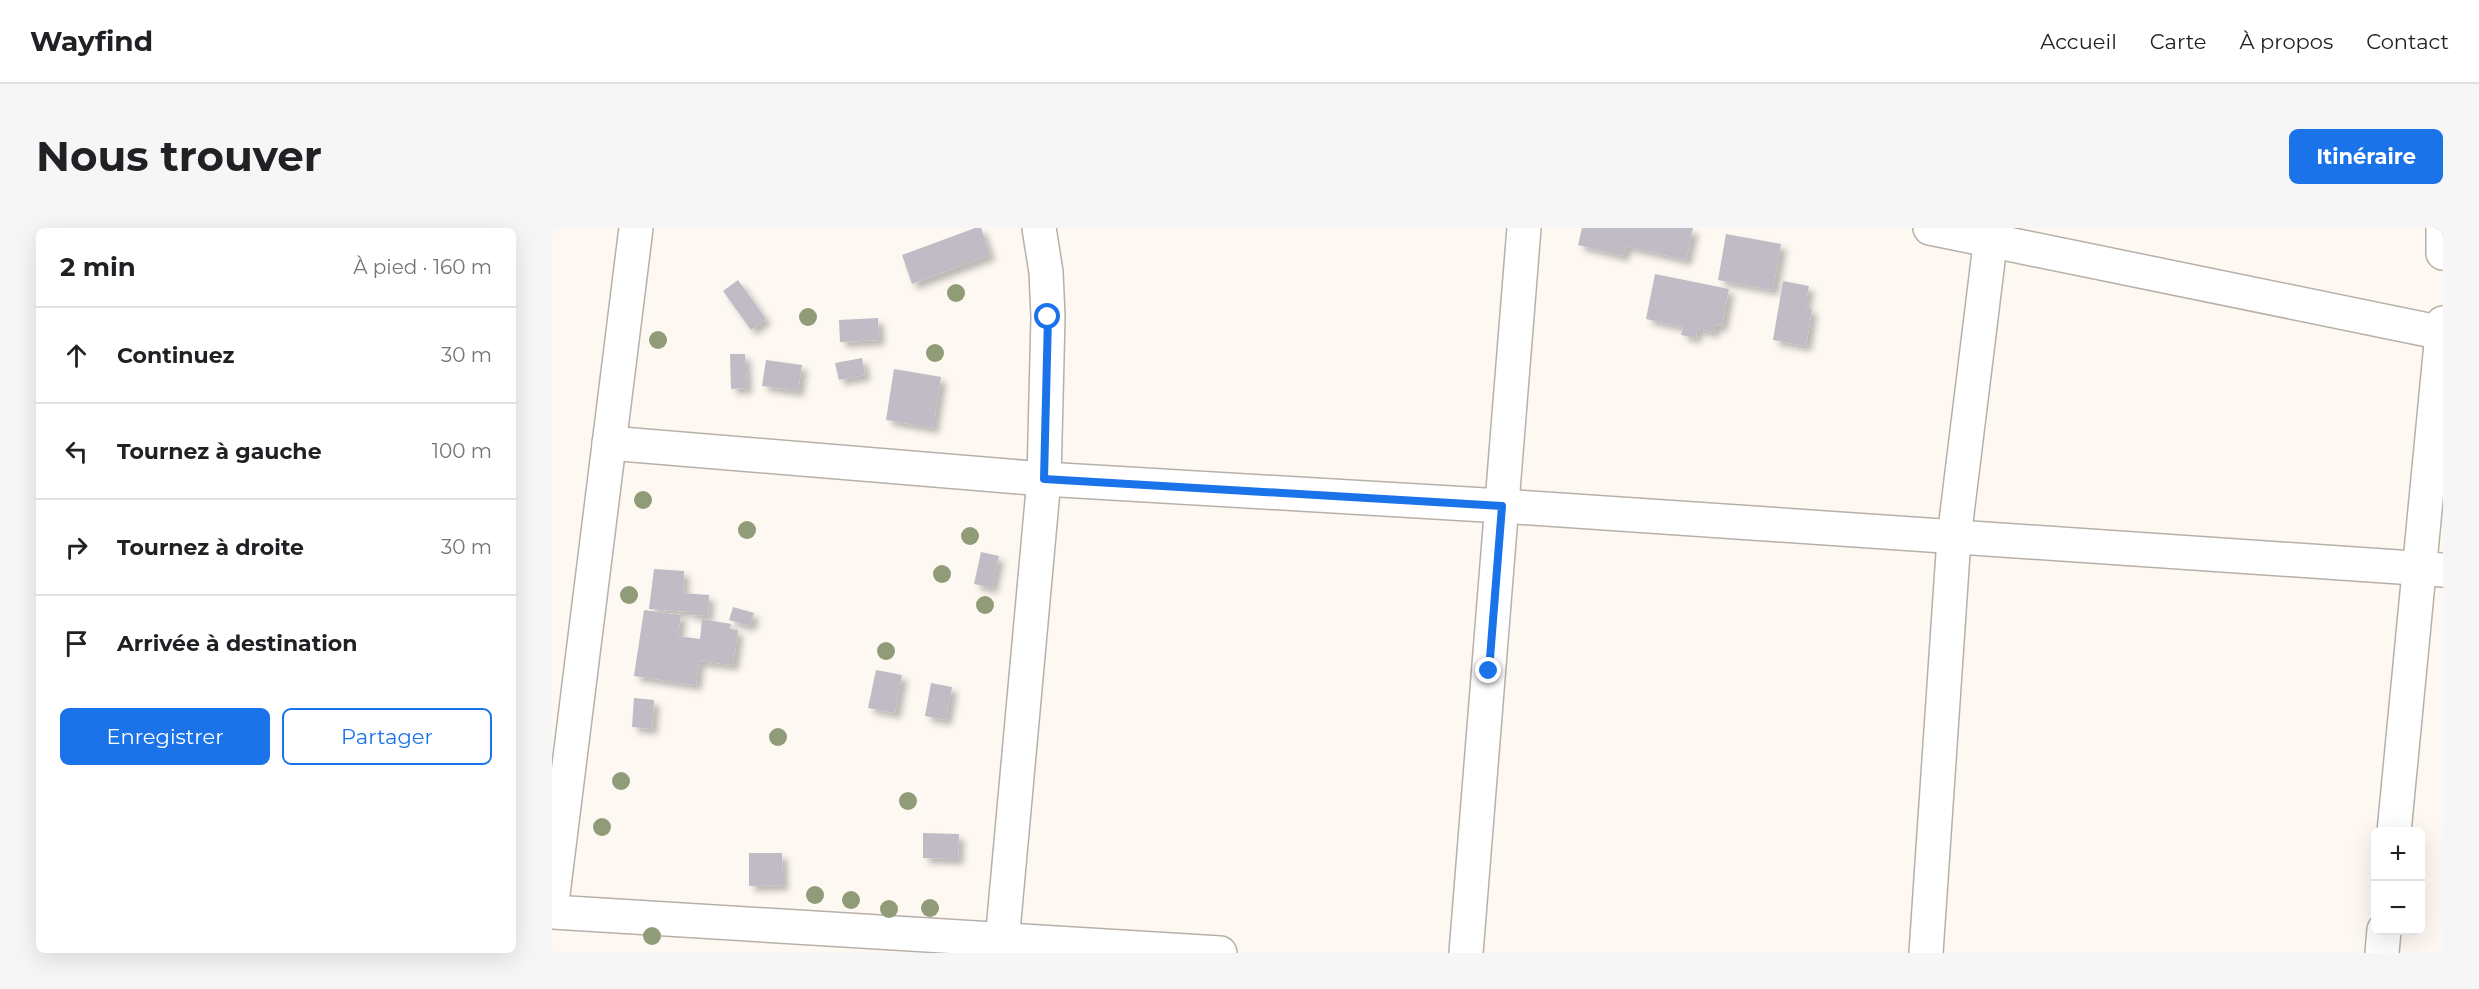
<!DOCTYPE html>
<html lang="fr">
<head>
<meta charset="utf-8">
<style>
	:root { --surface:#fff; --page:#f6f6f6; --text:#202124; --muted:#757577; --line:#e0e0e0; --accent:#1a73e8 }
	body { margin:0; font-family:Montserrat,sans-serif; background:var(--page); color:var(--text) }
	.controls { position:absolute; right:18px; bottom:18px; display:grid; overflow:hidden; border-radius:9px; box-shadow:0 6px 24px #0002 }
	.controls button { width:54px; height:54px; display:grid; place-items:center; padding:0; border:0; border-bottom:2px solid var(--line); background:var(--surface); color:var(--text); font:30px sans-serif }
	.stop { position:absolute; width:18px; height:18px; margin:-14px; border:4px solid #1a73e8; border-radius:50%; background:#fff }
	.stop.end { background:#1a73e8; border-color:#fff; box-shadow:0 2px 6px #0008 }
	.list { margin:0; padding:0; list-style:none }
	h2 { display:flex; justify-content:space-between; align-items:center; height:78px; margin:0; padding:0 24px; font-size:26px }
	h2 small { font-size:20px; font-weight:400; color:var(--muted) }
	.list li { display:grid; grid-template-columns:39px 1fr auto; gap:18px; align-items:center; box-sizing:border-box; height:96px; padding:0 24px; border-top:2px solid var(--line) }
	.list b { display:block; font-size:22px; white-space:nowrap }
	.list em { font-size:20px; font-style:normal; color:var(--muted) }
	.actions { display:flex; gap:12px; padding:18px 24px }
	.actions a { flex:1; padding:14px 0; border:2px solid var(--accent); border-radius:9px; text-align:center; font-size:21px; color:var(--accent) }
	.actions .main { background:var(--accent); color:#fff }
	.icon { flex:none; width:33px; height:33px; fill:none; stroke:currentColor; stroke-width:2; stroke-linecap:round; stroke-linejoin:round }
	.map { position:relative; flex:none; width:1891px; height:725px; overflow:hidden; border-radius:9px }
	header { display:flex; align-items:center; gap:36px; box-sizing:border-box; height:84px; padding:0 30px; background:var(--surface); border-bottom:2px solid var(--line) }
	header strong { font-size:28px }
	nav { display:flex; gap:33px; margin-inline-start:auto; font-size:21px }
	.intro { display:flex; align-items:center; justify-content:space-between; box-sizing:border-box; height:144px; padding:0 36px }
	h1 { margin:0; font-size:42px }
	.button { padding:15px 27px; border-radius:9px; background:var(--accent); color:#fff; font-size:21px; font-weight:700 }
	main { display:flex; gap:36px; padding:0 36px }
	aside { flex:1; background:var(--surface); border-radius:9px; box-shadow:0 6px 24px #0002 }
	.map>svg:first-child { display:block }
</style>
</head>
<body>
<header>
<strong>Wayfind</strong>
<nav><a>Accueil</a><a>Carte</a><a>À propos</a><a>Contact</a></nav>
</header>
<div class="intro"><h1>Nous trouver</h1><a class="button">Itinéraire</a></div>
<main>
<aside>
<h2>2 min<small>À pied · 160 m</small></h2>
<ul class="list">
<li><svg class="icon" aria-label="ahead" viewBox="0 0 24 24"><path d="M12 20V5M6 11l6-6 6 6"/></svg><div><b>Continuez</b></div><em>30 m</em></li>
<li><svg class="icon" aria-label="left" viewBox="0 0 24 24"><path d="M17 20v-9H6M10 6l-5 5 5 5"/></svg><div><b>Tournez à gauche</b></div><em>100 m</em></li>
<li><svg class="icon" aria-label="right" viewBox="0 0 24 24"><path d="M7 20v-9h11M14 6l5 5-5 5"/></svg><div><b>Tournez à droite</b></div><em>30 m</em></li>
<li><svg class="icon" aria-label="arrive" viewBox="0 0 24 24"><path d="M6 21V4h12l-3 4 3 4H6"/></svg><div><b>Arrivée à destination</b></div></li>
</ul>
<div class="actions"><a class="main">Enregistrer</a><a>Partager</a></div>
</aside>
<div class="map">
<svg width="1891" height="725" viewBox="0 0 1891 725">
	<defs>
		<filter id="shadow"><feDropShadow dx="5.5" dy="5.5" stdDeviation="3" flood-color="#0004"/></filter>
	</defs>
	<rect width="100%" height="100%" fill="#fef8f2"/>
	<!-- building -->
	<g fill="#bfbcc5" filter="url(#shadow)">
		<polygon points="423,0 429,0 438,27 360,56 350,27"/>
		<polygon points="1030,0 1141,0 1134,32 1074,18 1071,28 1026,17"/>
		<polygon points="1174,6 1229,16 1221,62 1166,52"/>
		<polygon points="1103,46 1177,61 1170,98 1163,97 1162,104 1145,101 1144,110 1129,107 1131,99 1094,91"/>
		<polygon points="186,52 214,91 199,102 171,63"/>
		<polygon points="1231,53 1257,58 1253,79 1260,81 1254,118 1221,112"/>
		<polygon points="326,90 327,112 288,114 287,92"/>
		<polygon points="178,126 193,126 195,160 179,161"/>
		<polygon points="310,130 313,147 287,152 283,135"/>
		<polygon points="214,132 250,137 246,163 210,158"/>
		<polygon points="342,141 389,149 381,200 334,192"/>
		<polygon points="429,324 447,328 440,360 422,356"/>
		<polygon points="102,341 132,343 131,365 157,367 156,388 139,387 139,384 97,381"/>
		<polygon points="181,379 202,385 198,398 177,392"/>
		<polygon points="92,382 129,387 126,408 148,411 150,391 179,396 178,401 186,402 181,437 147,433 144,457 82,448"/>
		<polygon points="324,442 350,447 343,485 316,480"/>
		<polygon points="379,455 400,459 394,492 373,488"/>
		<polygon points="82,470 102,472 100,501 80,499"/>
		<polygon points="371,605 407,606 406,631 371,630"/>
		<polygon points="197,625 230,625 231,657 197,658"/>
	</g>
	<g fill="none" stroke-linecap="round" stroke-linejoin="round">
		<!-- minor casing -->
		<g stroke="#b7b0a8" stroke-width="36">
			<g id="minor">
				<polyline points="1378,0 1891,105"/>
				<polyline points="1891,0 1891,25"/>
				<polyline points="57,215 492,251 950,278 1891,342"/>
				<polyline points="1842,604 1891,95"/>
				<polyline points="0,674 84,0"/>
				<polyline points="0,684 668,725"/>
				<polyline points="449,725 492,251 496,89 494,44 487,0"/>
				<polyline points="914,725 972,0"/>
				<polyline points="1374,725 1402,310 1440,0"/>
				<polyline points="1830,725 1832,702"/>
			</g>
		</g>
		<!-- minor -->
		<use href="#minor" stroke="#fff" stroke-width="33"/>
	</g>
	<!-- trees -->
	<g fill="#909c78">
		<circle cx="404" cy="65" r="9"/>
		<circle cx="256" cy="89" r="9"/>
		<circle cx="106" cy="112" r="9"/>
		<circle cx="383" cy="125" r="9"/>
		<circle cx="91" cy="272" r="9"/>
		<circle cx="195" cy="302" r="9"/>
		<circle cx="418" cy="308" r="9"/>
		<circle cx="390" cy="346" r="9"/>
		<circle cx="77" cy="367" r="9"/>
		<circle cx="433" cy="377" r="9"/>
		<circle cx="334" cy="423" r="9"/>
		<circle cx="226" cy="509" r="9"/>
		<circle cx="69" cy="553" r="9"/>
		<circle cx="356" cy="573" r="9"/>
		<circle cx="50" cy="599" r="9"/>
		<circle cx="263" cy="667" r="9"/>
		<circle cx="299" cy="672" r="9"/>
		<circle cx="378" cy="680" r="9"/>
		<circle cx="337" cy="681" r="9"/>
		<circle cx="100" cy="708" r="9"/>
	</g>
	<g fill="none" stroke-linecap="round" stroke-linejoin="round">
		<!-- route -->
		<polyline stroke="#1a73e8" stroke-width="8" points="496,89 492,251 950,278 937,443"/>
	</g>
</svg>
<div class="controls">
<button>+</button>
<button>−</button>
</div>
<div class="stop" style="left:496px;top:89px"></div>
<div class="stop end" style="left:937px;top:443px"></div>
</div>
</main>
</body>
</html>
